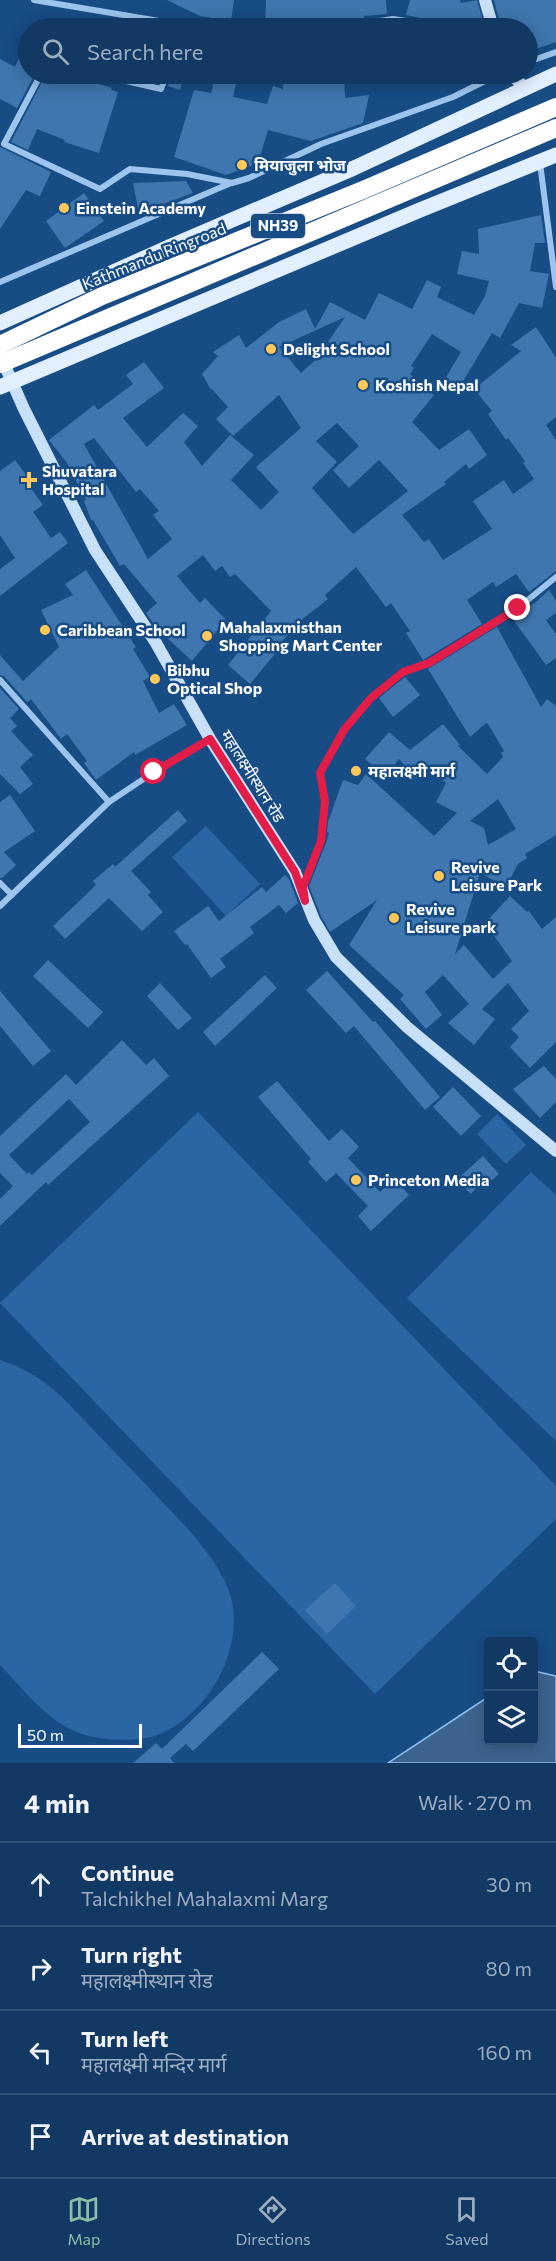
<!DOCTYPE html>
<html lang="en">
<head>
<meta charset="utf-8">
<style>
	:root { --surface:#113964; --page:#1a406a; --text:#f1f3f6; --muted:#9cacbf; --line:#305378; --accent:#8abfa5 }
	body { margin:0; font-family:Commissioner,"Noto Sans Devanagari",sans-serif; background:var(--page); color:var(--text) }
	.controls { position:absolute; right:18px; bottom:18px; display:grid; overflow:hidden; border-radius:6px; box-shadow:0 3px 15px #0003 }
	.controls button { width:54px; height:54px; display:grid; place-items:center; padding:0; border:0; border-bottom:2px solid var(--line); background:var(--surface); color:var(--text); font:30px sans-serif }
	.scale { position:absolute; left:18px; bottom:15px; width:124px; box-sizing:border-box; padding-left:6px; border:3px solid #fff; border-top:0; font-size:16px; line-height:21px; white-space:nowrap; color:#fff; -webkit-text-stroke:4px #174c85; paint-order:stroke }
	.stop { position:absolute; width:18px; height:18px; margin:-14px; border:4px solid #e11d48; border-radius:50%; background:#fff }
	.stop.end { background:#e11d48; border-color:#fff; box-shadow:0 2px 6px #0008 }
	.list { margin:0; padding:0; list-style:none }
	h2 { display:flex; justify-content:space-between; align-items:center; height:78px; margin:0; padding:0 24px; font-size:26px }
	h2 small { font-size:20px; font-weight:400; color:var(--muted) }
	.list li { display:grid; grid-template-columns:39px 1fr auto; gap:18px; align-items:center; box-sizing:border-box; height:84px; padding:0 24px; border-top:2px solid var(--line) }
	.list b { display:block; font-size:22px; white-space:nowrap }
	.list p { margin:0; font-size:20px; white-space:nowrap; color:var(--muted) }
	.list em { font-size:20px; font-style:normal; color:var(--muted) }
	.icon { flex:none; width:33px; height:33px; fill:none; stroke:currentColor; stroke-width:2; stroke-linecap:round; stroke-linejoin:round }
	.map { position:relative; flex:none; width:556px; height:1763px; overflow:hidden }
	.search { position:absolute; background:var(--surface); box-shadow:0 3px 15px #0003; left:18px; right:18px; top:18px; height:66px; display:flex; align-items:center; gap:15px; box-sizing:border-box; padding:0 21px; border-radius:33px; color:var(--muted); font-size:22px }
	.sheet { height:414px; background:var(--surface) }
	nav { display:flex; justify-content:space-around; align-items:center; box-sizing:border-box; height:84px; border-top:2px solid var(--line); background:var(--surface); font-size:16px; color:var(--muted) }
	nav a { display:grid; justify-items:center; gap:3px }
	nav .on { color:var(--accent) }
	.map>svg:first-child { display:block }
</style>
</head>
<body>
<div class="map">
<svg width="556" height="1763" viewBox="0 0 556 1763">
	<rect width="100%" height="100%" fill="#174c85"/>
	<!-- green -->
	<g fill="#2a66a3">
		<polygon points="206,826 260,884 226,916 172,857"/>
		<polygon points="198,1112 556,1486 556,1519 375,1694 0,1303"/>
		<polygon points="497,1114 526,1145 506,1164 477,1134"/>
		<polygon points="531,1172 556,1195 556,1441 407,1298"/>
		<path d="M0 1360C25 1368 44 1380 63 1398 92 1429 122 1459 151 1490 179 1520 210 1548 227 1586 250 1640 212 1712 160 1734 138 1743 101 1741 79 1733 47 1721 23 1689 0 1665Z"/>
	</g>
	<!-- water -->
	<polygon fill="#3d648e" stroke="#8ec0f0" stroke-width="1.5" points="534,1671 556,1676 556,1763 388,1763 488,1697 488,1740 534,1740"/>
	<!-- building -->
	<g fill="#3f76af" fill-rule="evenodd">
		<polygon points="167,0 234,0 231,21 200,16"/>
		<polygon points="266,0 386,0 387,14 364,16 364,18 345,21 345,19 293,23 293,25 265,24"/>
		<polygon points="410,0 460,0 461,3 477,0 485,28 473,28 472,22 425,18 425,19 406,15"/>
		<polygon points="494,0 556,0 556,42 536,49 529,28 501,28"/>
		<polygon points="28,37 28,74 35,74 17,108 0,99 0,59 15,67"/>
		<polygon points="46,74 67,74 112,88 111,90 118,92 99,153 64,142 65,140 37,129 28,150 11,142"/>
		<polygon points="172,74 185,74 180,90 168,86"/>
		<polygon points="216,74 237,79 233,97 267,104 273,86 283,89 282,74 344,74 345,98 369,95 363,123 311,141 268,130 258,163 226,175 174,157 194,90 211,93"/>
		<polygon points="0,147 51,172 40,196 26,190 0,229"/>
		<polygon points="186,181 193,193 139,213 133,183"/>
		<polygon points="84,193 104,221 65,248 46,221"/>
		<path d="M541 215 545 243H535L530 271 549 274 542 308 519 303 500 338 492 333 456 393 442 384 461 352 432 334 411 366 414 368 410 374 434 395 412 422 439 450 469 429 487 455 469 469 466 464 444 482 446 484 402 515 424 542 429 539 443 560 492 529 473 501 504 480 513 494 534 479 523 463 525 461 508 438 506 440 488 414 492 411 474 389 521 351 511 345 536 327 556 358V417L546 425 556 440V571L529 592 516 574 496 587 493 582 467 600 482 624 423 660 406 633 410 631 391 603 386 607 356 567 325 595 328 599 300 621 276 648 278 650 250 684 228 665 271 611 235 574 230 577 222 566 215 571 203 555 177 576 200 603 205 598 226 620 192 661 166 637 164 639 146 613 157 603 124 564 120 566 93 520H91L84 501 86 500 67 463 49 440 94 405 98 410 133 384 126 375 144 362 164 388 123 418 147 447 183 413 198 426 184 442 202 466 230 435 254 455 231 480 261 510 279 492 256 467 301 428 279 395 233 436 216 419 228 407 212 389 211 390 202 374 218 356 213 352 239 335 246 348 279 322 306 309 315 329 330 302 365 320 379 293 412 309 427 280 441 287 437 297 474 315 485 296 489 281 457 274 462 251 479 254 478 229ZM345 317 328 342 332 345 301 373 279 347ZM337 423 359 446 333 470 349 488 379 460 408 491 353 534 312 488 337 462 316 441ZM94 438 136 492 140 489 159 511 153 515 172 539 148 559 84 444Z"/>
		<polygon points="15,460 33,484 30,487 43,505 33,512 51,538 60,532 68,543 0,596 0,569 15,558 0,535 0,471"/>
		<polygon points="86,570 136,647 133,649 150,677 143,681 159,713 174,704 187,725 135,755 134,752 96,780 84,763 87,761 67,734 61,739 31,699 27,702 4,676 0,675 0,655 23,681 59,647 41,610 73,595 65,584"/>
		<polygon points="549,590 556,601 556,613 546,620 556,634 556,658 546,665 512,618 536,602"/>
		<path d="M497 627 541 707 547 699 556 706V835L525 854 527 858 518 864 506 887 480 873 455 954 464 945 493 979 512 961 485 923 510 896 527 912 529 911 542 929 556 917V1042L530 1068 510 1047 519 1037 511 1029 529 1011 508 983 482 1009 495 1019 474 1045 448 1023 469 1004 443 975 425 992 442 1015 426 1029 400 999 404 995 349 945 377 900 330 932 321 916 309 886 326 843 329 833 327 832 328 822 343 780 358 785 366 774 434 836 457 813 436 802 446 783 429 768 417 779 399 759 386 776 371 769 373 766 365 759 389 732 410 750 443 724 460 745 458 746 487 774 503 757 501 753 504 751 488 724 486 723 470 737 428 669ZM498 799 516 829 488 845 484 828 470 821Z"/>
		<polygon points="405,677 420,695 393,717 379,698"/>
		<polygon points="0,688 19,709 10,718 17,726 11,731 33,755 20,767 33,784 20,794 0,774"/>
		<polygon points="10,795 35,831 4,852 16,865 2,878 0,878 0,802"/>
		<polygon points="178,810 187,821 131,871 151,892 148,895 163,912 142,931 109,898 65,939 53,926 96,885 93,881 113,864 115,867"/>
		<polygon points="285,875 289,879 298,903 286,913 279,905 250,927 254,933 220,959 226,967 211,978 187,944 185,945 174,931 208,906 219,921 262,887 266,892"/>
		<polygon points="48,960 103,1012 88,1028 33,976"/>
		<polygon points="327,971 373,1022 375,1021 440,1097 425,1110 354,1026 346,1033 306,990"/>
		<polygon points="265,975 277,988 215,1046 203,1032"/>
		<polygon points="160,983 192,1018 178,1030 147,996"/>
		<polygon points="0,991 51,1051 33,1066 0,1026"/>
		<path d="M122 1040 146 1065 154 1058 169 1076 48 1185 46 1182 0 1226V1199L13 1186 0 1173V1136L66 1074 76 1085ZM69 1099 90 1122 32 1175 29 1172 27 1174 9 1155Z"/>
		<polygon points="544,1066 556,1079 556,1102 540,1118 513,1089"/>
		<polygon points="277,1081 329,1141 342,1129 359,1147 348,1158 380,1192 394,1179 409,1195 371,1231 358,1216 368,1206 336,1173 326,1182 308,1162 311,1159 258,1097"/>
		<polygon points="453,1087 481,1116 461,1136 433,1107"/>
		<polygon points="483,1156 499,1174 486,1185 482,1181 471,1194 456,1180"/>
		<polygon points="335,1583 356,1606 327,1634 305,1610"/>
		<polygon points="262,1652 279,1669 193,1751 186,1744 170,1758 174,1763 133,1763 156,1743 162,1749"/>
	</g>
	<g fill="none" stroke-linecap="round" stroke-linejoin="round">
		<!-- street -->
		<g stroke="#9cc4ed" stroke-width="6">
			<polyline points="34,0 183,25 217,28"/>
			<polyline points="332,28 393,19 419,23 434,28"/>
			<polyline points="528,62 556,52"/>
			<polyline points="41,74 4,144 100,189 130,169 187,174 232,183 249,178 321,144 453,97 499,74"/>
			<polyline points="96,74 161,89 167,74"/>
			<polyline points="540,163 556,287"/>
			<polyline points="0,282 231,183"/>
			<polyline points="0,680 109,802"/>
			<polyline points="0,883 12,895"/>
			<polyline points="303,888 321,841 325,803 320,773 344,730 371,698 403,672 429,663 518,608 556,577"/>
			<polyline points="0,906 109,802 154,772 210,739"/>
		</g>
		<!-- secondary -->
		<g stroke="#c9e0f9" stroke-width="12">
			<polyline points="485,0 493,28"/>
			<polyline points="511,74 524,87"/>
			<polyline points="1,357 24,409 95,550 156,643 210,739 295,872 314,920 336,957 407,1027 556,1151"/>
		</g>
		<!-- primary -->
		<g stroke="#e2efff" stroke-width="15">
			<polyline points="0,323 171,246 354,168 556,74"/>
			<polyline points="0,387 420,210 556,155"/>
		</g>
		<!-- highway -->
		<g stroke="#fff" stroke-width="18">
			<polyline points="0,345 102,296 363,190 556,107"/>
			<polyline points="0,364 556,128"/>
		</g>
	</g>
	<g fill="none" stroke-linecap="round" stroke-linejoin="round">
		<!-- route -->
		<polyline stroke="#e11d48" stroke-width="8" points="154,772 210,739 295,872 305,901 303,887 321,841 325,802 320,773 344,730 371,698 403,672 429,663 518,608"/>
	</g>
	<!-- markers -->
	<g fill="#ffc858" stroke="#174c85" stroke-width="2">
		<circle cx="242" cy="165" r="6"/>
		<circle cx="64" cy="208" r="6"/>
		<circle cx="271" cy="349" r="6"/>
		<circle cx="363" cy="385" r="6"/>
		<path d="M26 471h6v6h6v6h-6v6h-6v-6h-6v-6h6z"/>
		<circle cx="45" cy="630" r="6"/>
		<circle cx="207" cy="636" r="6"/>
		<circle cx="155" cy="679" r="6"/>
		<circle cx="356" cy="771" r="6"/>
		<circle cx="439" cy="876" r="6"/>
		<circle cx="394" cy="918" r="6"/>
		<circle cx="356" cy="1180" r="6"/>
	</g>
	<g text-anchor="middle" stroke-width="5" stroke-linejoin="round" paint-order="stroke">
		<!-- shield labels -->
		<rect fill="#174c85" stroke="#b9c9da" stroke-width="1.5" x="251" y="214" width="54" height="24" rx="4.5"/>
		<g font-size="15" font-weight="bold" fill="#fff">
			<text x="278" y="231">NH39</text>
		</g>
		<!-- poi labels -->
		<g font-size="16" font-weight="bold" fill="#fff" stroke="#174c85" text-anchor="start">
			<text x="254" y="171">मियाजुला भोज</text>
			<text x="76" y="214">Einstein Academy</text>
			<text x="283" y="355">Delight School</text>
			<text x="375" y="391">Koshish Nepal</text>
			<text x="42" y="477">Shuvatara<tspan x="42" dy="18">Hospital</tspan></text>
			<text x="219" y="633">Mahalaxmisthan<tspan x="219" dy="18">Shopping Mart Center</tspan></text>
			<text x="57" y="636">Caribbean School</text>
			<text x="167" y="676">Bibhu<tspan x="167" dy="18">Optical Shop</tspan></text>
			<text x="368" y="777">महालक्ष्मी मार्ग</text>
			<text x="451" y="873">Revive<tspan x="451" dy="18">Leisure Park</tspan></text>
			<text x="406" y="915">Revive<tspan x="406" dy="18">Leisure park</tspan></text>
			<text x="368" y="1186">Princeton Media</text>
		</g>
		<!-- street labels -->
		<g font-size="16" fill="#fff" stroke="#174c85">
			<text transform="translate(154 256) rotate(-22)" y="6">Kathmandu Ringroad</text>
			<text transform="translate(253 776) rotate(58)" y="6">महालक्ष्मीस्थान रोड</text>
		</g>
	</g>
</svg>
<div class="controls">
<button><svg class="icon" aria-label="locate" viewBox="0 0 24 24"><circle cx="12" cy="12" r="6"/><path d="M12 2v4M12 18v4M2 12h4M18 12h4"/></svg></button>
<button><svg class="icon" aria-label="layers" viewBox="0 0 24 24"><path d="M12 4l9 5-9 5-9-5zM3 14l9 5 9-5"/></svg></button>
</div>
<div class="scale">50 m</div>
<div class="stop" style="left:154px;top:772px"></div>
<div class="stop end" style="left:518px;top:608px"></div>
<div class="search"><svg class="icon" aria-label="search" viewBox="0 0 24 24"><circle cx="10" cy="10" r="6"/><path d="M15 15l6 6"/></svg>Search here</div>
</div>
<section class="sheet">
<h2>4 min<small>Walk · 270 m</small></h2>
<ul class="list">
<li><svg class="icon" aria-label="ahead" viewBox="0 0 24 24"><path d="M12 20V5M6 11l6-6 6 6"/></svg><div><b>Continue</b><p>Talchikhel Mahalaxmi Marg</p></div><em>30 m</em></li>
<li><svg class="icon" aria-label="right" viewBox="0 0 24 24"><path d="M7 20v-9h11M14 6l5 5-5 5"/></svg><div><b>Turn right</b><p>महालक्ष्मीस्थान रोड</p></div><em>80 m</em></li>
<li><svg class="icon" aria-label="left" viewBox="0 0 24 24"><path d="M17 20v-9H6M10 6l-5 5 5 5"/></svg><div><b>Turn left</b><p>महालक्ष्मी मन्दिर मार्ग</p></div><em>160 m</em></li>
<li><svg class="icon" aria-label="arrive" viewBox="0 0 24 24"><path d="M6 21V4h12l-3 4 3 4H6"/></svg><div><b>Arrive at destination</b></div></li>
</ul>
</section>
<nav>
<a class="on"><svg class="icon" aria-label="map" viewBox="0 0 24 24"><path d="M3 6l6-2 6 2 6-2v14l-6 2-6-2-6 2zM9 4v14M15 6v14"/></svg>Map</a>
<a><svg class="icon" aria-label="directions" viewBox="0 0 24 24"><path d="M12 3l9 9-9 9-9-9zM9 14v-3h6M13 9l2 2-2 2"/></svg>Directions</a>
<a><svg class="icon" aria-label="saved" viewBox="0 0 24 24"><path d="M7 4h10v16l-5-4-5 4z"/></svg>Saved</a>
</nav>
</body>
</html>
